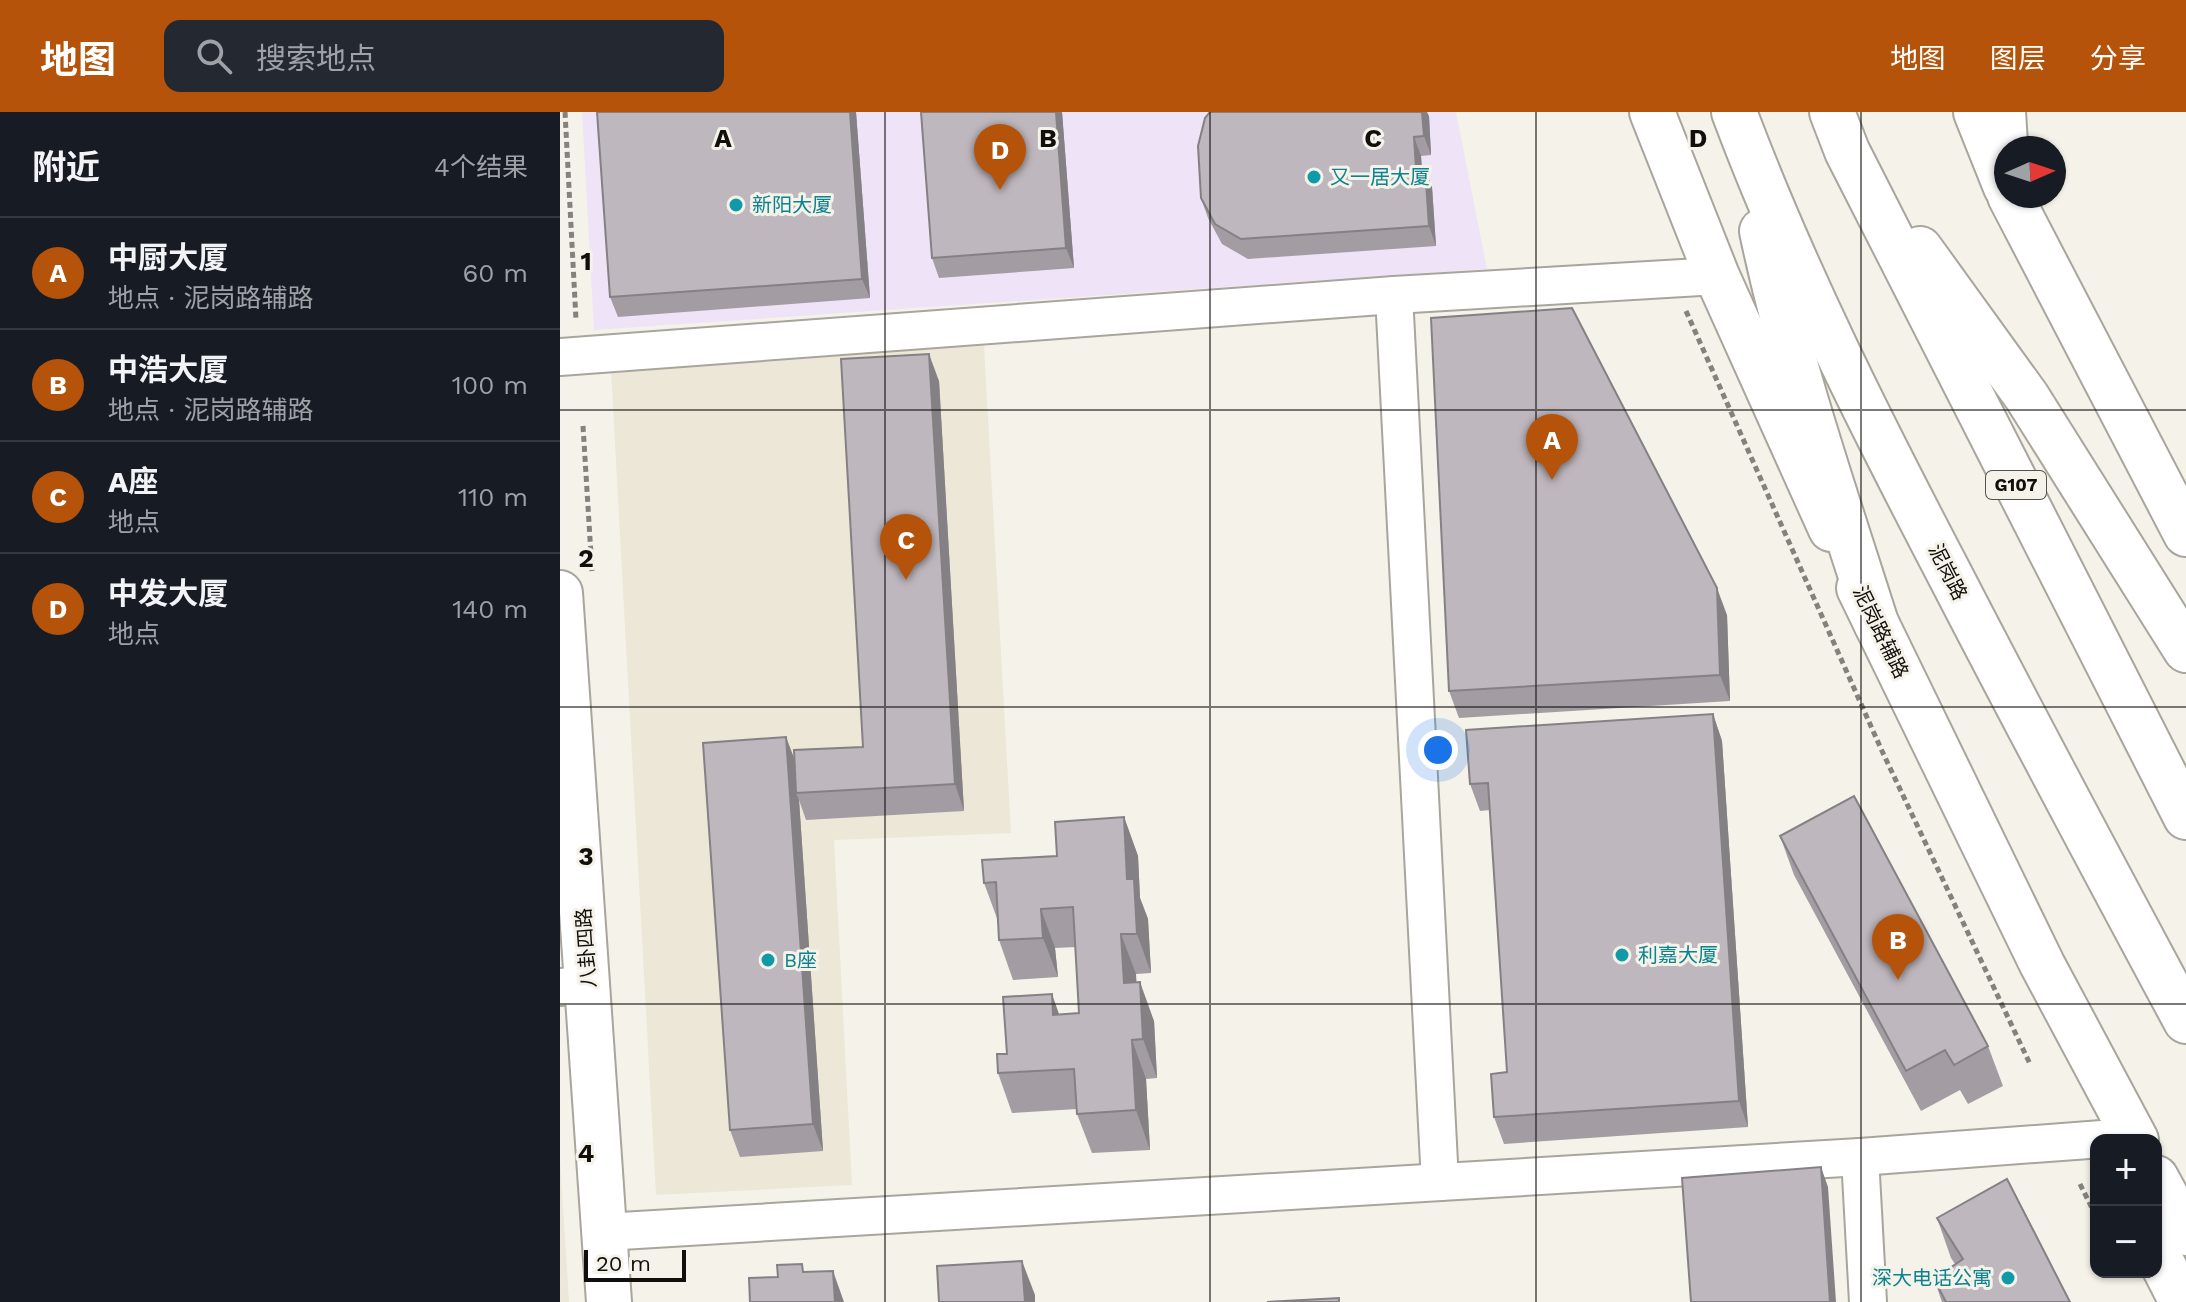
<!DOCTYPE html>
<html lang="zh">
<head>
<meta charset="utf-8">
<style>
	:root { --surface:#171b24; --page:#242831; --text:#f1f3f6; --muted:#9ea1a6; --line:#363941; --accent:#b45309 }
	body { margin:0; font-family:"Work Sans","Noto Sans SC",sans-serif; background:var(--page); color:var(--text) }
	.controls { position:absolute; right:24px; bottom:24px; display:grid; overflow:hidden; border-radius:16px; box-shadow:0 2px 6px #0004 }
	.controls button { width:72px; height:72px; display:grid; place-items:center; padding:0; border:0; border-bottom:2px solid var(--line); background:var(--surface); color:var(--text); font:40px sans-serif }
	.compass { position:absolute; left:1434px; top:24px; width:72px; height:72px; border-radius:50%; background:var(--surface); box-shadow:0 2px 6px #0004; rotate:87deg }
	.scale { position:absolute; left:24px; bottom:20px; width:102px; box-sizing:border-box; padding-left:8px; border:4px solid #100f0c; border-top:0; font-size:22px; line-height:28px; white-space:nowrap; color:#100f0c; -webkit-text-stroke:6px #f5f2e9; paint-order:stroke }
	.you { position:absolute; left:878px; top:638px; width:28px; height:28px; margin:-20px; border:6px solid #fff; border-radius:50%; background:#1a73e8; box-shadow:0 0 0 12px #1a73e833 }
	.badge { display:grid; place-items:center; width:52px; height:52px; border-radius:50%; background:var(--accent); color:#fff; font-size:26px; font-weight:700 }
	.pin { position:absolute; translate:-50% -66px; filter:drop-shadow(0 2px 4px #0008) }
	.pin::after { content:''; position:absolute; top:42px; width:28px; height:24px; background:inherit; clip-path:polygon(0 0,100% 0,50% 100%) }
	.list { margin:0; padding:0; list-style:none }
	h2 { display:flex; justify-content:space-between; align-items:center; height:104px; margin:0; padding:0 32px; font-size:34px }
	h2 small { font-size:26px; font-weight:400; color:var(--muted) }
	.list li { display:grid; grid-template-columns:52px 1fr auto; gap:24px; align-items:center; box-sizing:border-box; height:112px; padding:0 32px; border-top:2px solid var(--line) }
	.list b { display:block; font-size:30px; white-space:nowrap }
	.list p { margin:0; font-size:26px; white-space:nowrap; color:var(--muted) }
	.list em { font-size:26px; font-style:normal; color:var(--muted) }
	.icon { flex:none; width:44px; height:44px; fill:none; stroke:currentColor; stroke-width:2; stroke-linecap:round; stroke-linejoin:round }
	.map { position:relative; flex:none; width:1626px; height:1190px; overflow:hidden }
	header { display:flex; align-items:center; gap:48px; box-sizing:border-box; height:112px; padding:0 40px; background:var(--accent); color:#fff }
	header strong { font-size:38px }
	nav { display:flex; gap:44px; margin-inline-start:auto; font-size:28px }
	.search { width:560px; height:72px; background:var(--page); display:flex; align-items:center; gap:20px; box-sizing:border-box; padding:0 28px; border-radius:16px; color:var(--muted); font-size:30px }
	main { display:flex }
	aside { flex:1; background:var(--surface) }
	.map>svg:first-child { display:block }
</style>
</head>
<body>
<header>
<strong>地图</strong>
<div class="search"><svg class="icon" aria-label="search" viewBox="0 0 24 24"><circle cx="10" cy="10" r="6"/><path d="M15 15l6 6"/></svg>搜索地点</div>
<nav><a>地图</a><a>图层</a><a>分享</a></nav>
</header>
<main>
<aside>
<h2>附近<small>4个结果</small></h2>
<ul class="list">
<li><span class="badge">A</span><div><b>中厨大厦</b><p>地点 · 泥岗路辅路</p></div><em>60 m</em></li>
<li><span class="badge">B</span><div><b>中浩大厦</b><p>地点 · 泥岗路辅路</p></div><em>100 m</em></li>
<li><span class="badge">C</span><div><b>A座</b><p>地点</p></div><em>110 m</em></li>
<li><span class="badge">D</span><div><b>中发大厦</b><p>地点</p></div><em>140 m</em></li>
</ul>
</aside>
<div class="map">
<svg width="1626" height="1190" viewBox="0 0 1626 1190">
	<rect width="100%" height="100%" fill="#f5f2e9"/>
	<!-- commercial -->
	<polygon fill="#efe3f8" points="22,0 896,0 927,157 34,218"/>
	<!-- built -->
	<g fill="#ede7d7">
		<polygon points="424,233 451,721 274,728 292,1073 96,1083 51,258"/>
		<polygon points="0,1047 9,1190 0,1190"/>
	</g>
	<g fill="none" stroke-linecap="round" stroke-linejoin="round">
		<!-- minor casing -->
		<g stroke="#a8a59d" stroke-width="40">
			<g id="minor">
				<polyline points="834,183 880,1070"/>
				<polyline points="0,245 834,183 1157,164"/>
				<polyline points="0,875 29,872"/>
				<polyline points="1300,1045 1308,1190"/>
				<polyline points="44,1120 1300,1045 1542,1027"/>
			</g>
		</g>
		<!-- tertiary casing -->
		<g stroke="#a8a59d" stroke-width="48">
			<g id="tertiary">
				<polyline points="1443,0 1446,47"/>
				<polyline points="0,481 49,1190"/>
			</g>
		</g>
		<!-- primary casing -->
		<g stroke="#a8a59d" stroke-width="48">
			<g id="primary">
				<polyline points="1092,0 1157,164 1271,417"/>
				<polyline points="1416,0 1446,75"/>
				<polyline points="1450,84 1626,422"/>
				<polyline points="1299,476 1482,852 1576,1028"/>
				<polyline points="1596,1066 1626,1121"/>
				<polyline points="1596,1139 1622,1190"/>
			</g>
		</g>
		<!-- trunk casing -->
		<g stroke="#a8a59d" stroke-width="48">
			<g id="trunk">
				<path d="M1174 0C1234 160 1312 314 1391 465 1468 614 1547 762 1626 909"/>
				<polyline points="1272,0 1287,39 1626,705"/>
				<path d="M1202 119C1230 252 1275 382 1316 511"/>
				<polyline points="1360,137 1467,285 1626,538"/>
			</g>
		</g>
		<!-- path -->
		<g stroke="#84827c" stroke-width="5" stroke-dasharray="6 4" stroke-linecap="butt">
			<polyline points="5,0 16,208"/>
			<polyline points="1126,199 1322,639 1470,952"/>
			<polyline points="23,314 32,459"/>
			<polyline points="1520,1072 1536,1104"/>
		</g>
		<!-- minor -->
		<use href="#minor" stroke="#fff" stroke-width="36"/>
		<!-- tertiary -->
		<use href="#tertiary" stroke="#fff" stroke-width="44"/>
		<!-- primary -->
		<use href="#primary" stroke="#fff" stroke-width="44"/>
		<!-- trunk -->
		<use href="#trunk" stroke="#fff" stroke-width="44"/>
	</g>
	<!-- wall -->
	<g fill="#a39da3">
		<polygon points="37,0 296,0 310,186 58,205 50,185"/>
		<polygon points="502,0 514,156 379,166 372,146"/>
		<polygon points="869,4 871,43 861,44 862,56 865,56 872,75 876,134 688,147 662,132 648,106 641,86"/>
		<polygon points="379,269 404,699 246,708 239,688 263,1039 180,1045 170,1018 234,646 303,635"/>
		<polygon points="1167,503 1170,589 899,606 889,579"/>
		<polygon points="1153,602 1162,629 1188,1015 944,1032 934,1005 947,960 930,698 920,699 910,672"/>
		<polygon points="564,705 578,744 580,786 588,807 591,861 576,862 576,870 594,909 597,966 586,967 590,1038 532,1041 517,1002 517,997 452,1001 438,961 447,942 499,902 519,901 516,835 495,836 498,865 453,868 439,828 438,809 424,771 497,744"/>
		<polygon points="1220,724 1428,934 1443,974 1408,992 1400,978 1361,999 1234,763"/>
		<polygon points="1377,1106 1510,1190 1382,1190 1374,1167 1395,1152 1391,1146"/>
	</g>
	<!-- shaded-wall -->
	<g fill="#858084">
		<polygon points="290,0 296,0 310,186 302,167"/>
		<polygon points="496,0 502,0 514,156 506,136"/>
		<polygon points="862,0 867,0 869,4 871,43 864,24"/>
		<polygon points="854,25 861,44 863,76 856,57"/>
		<polygon points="865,56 872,75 876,134 869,114"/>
		<polygon points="369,242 379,269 404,699 395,672"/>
		<polygon points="1157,476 1167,503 1170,589 1160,563"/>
		<polygon points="1153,602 1162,629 1188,1015 1179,989"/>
		<polygon points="226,625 236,651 236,681 239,688 263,1039 253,1012"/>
		<polygon points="564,705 578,744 580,786 588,807 591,861 577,822 567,767"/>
		<polygon points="481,797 495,836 498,865 483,826"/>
		<polygon points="561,822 576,862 579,911 564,871"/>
		<polygon points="580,870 594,909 597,966 583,927"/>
		<polygon points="492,882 506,922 493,903"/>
		<polygon points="572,928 586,967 590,1038 576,998"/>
		<polygon points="1261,1055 1268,1075 1276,1190 1270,1190"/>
		<polygon points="462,1149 475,1183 475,1190 465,1190"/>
		<polygon points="273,1159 284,1190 275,1190"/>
	</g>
	<!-- building -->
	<g fill="#beb7bd" stroke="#858084" stroke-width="2">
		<polygon points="37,0 290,0 302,167 50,185"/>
		<polygon points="361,0 496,0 506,136 372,146"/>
		<polygon points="650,0 862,0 864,24 854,25 856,57 865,56 869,114 681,127 655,112 641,86 638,34 645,6"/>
		<polygon points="1012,196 1157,476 1160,563 889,579 871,206"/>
		<polygon points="369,242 395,672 236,681 234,638 303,635 281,247"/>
		<polygon points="1153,602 1179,989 934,1005 931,962 947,960 928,671 910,672 906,618"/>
		<polygon points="226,625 253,1012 170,1018 143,631"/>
		<polygon points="1294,684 1428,934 1394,953 1385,938 1346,959 1220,724"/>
		<polygon points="564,705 567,767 574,767 577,822 561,822 564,871 580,870 583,927 572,928 576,998 517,1002 514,957 438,961 437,942 447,942 443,885 492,882 493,903 519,901 513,795 481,797 483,826 439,828 436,770 424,771 422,748 497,744 495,710"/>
		<polygon points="1261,1055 1270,1190 1131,1190 1122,1066"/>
		<polygon points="1447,1067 1510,1190 1386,1190 1374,1167 1403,1147 1377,1106"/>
		<polygon points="462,1149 465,1190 379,1190 377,1154"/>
		<polygon points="242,1152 243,1160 273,1159 275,1190 190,1190 189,1166 218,1165 217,1153"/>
		<polygon points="779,1186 779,1190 707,1190"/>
	</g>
	<!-- grid -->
	<path fill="none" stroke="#100f0c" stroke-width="2" stroke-opacity="0.55" d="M325 0V1190M650 0V1190M976 0V1190M1301 0V1190M0 298H1626M0 595H1626M0 892H1626"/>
	<!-- markers -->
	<g fill="#0f9aa8" stroke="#f5f2e9" stroke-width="3">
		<circle cx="754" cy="65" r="8"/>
		<circle cx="176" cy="93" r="8"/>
		<circle cx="1062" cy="843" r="8"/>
		<circle cx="208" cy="848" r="8"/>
		<circle cx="1448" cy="1166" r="8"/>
	</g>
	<g text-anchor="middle" stroke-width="6" stroke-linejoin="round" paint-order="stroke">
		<!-- shield labels -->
		<rect fill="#f5f2e9" stroke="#55534e" stroke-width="2" x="1426" y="359" width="60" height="28" rx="6"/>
		<g font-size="18" font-weight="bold" fill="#100f0c">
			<text x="1456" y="379">G107</text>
		</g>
		<!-- culture labels -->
		<g font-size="20" fill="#0d838f" stroke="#f5f2e9" text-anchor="start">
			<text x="770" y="72">又一居大厦</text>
			<text x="192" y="100">新阳大厦</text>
			<text x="1078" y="850">利嘉大厦</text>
			<text x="224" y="855">B座</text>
			<text x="1432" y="1173" text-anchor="end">深大电话公寓</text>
		</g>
		<!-- street labels -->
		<g font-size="20" fill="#100f0c" stroke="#f5f2e9">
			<text transform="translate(1388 460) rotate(63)" y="7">泥岗路</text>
			<text transform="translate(1321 520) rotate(64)" y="7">泥岗路辅路</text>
			<text transform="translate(26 836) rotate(-94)" y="7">八卦四路</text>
		</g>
	</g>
	<g font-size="26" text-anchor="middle" font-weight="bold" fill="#100f0c" stroke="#f5f2e9" stroke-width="6" stroke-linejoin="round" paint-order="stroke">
		<text x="163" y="35">A</text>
		<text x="488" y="35">B</text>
		<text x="813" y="35">C</text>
		<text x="1138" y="35">D</text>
		<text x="26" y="158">1</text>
		<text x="26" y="455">2</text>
		<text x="26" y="753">3</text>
		<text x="26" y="1050">4</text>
	</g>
</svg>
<div class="controls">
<button>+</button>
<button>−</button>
</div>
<svg class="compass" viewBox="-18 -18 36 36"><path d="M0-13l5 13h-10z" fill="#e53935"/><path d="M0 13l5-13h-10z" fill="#9ea1a6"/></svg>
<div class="scale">20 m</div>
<div class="you"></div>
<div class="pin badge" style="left:992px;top:368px">A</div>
<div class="pin badge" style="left:1338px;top:868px">B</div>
<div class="pin badge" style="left:346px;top:468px">C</div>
<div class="pin badge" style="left:440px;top:78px">D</div>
</div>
</main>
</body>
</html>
